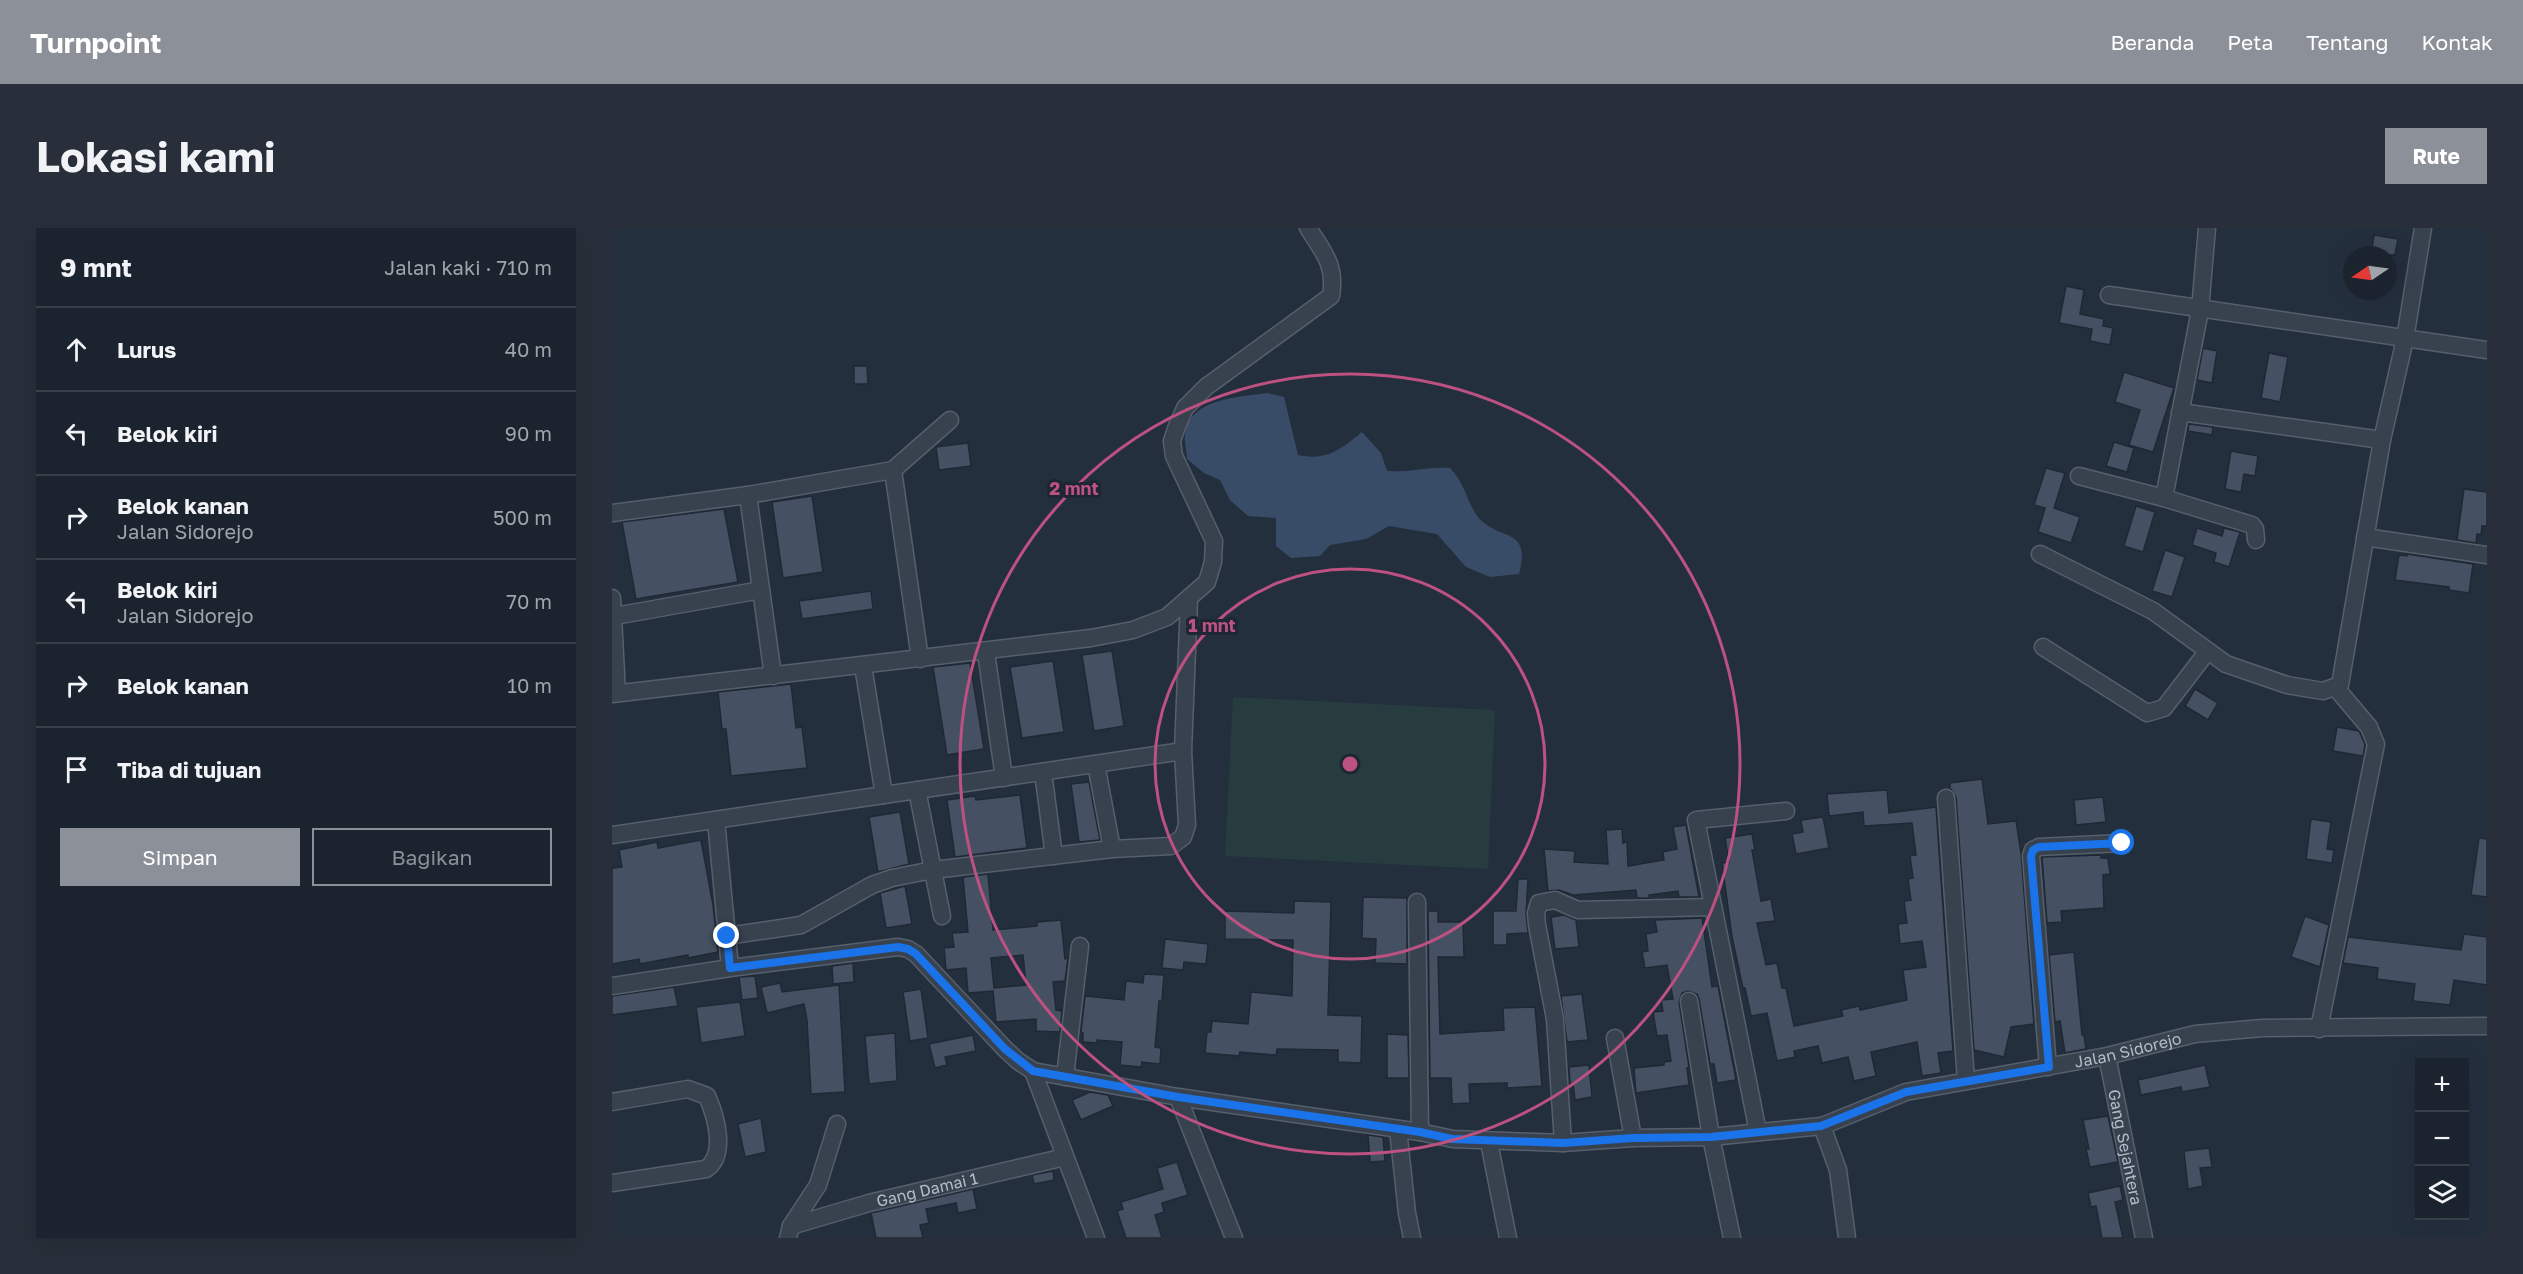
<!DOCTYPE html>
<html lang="id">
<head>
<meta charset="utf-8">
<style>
	:root { --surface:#1b232e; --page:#282f3a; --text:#f1f3f6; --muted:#a0a4aa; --line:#39404a; --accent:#8c9099 }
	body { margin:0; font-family:"Golos Text",sans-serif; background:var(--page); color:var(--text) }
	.controls { position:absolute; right:18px; bottom:18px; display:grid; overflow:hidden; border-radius:0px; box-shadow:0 6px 24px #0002 }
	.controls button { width:54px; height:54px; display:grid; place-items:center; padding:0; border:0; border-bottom:2px solid var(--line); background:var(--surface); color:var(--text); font:30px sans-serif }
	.compass { position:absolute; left:1731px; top:18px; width:54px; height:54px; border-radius:50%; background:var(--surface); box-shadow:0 6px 24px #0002; rotate:257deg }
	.stop { position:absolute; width:18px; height:18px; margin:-14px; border:4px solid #1a73e8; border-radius:50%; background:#fff }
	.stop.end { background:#1a73e8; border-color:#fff; box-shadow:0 2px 6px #0008 }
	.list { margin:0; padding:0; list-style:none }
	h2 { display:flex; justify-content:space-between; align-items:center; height:78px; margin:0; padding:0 24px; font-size:26px }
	h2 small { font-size:20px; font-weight:400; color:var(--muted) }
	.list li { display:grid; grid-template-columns:39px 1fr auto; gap:18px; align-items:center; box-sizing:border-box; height:84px; padding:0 24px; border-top:2px solid var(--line) }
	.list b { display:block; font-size:22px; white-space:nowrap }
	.list p { margin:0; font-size:20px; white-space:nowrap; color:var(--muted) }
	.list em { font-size:20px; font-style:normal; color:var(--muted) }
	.actions { display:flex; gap:12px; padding:18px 24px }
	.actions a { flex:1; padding:14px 0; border:2px solid var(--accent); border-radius:0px; text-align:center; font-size:21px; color:var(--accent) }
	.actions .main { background:var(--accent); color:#fff }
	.icon { flex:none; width:33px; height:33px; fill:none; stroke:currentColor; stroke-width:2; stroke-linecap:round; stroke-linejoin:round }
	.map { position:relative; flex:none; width:1875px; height:1010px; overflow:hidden; border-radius:0px }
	header { display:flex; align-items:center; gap:36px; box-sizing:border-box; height:84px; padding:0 30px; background:var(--accent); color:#fff }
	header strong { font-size:28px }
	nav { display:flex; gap:33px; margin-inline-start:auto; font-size:21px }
	.intro { display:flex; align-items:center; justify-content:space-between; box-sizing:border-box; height:144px; padding:0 36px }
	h1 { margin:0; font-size:42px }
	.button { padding:15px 27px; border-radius:0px; background:var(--accent); color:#fff; font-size:21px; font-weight:700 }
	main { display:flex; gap:36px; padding:0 36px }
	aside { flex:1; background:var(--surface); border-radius:0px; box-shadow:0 6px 24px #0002 }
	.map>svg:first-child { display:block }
</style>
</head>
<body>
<header>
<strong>Turnpoint</strong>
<nav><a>Beranda</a><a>Peta</a><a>Tentang</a><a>Kontak</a></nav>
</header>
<div class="intro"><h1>Lokasi kami</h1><a class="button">Rute</a></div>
<main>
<aside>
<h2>9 mnt<small>Jalan kaki · 710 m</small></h2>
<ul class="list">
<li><svg class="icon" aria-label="ahead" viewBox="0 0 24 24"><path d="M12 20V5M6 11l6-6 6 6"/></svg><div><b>Lurus</b></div><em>40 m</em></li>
<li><svg class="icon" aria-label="left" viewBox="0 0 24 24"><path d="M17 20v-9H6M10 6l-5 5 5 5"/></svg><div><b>Belok kiri</b></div><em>90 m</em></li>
<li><svg class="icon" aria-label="right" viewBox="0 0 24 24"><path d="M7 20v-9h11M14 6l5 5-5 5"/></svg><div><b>Belok kanan</b><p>Jalan Sidorejo</p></div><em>500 m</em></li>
<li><svg class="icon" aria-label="left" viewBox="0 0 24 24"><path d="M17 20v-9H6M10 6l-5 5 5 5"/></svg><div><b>Belok kiri</b><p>Jalan Sidorejo</p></div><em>70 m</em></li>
<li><svg class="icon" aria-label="right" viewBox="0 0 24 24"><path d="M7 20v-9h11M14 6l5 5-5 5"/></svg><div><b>Belok kanan</b></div><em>10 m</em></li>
<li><svg class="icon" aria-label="arrive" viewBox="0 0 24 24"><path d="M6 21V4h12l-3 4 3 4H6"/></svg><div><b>Tiba di tujuan</b></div></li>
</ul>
<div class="actions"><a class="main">Simpan</a><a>Bagikan</a></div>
</aside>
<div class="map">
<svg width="1875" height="1010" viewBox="0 0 1875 1010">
	<rect width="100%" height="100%" fill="#242f3e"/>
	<!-- green -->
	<polygon fill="#263c3f" points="621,469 883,482 876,641 613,628"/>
	<!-- water -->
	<path fill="#394c67" d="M655 165 672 169 686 227C715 233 728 222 750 204L769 225 775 243C797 245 817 238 838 240 854 256 854 273 866 289 887 314 920 298 907 346L878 349 854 339 825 306 777 298 754 311 718 317 708 328 679 330 664 318V290L636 288 618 272 608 252 592 245 575 231C575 223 572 214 573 207 576 170 629 169 655 165Z"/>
	<!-- building -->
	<g fill="#455162" stroke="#1f2835" stroke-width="1.5" fill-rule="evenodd">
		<polygon points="1762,7 1786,11 1783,27 1759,27"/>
		<polygon points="1454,58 1472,62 1468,86 1492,91 1491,98 1501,100 1498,117 1478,113 1480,101 1447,95"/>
		<polygon points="1591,120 1605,123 1600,155 1585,152"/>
		<polygon points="1657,125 1676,129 1668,174 1649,170"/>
		<polygon points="242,138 255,138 256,156 242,156"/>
		<polygon points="1512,144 1562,160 1541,224 1517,217 1528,182 1503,174"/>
		<polygon points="1577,196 1601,199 1600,207 1576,203"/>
		<polygon points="1502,214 1522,220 1515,244 1494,238"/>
		<polygon points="356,215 359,238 327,242 324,219"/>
		<polygon points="1619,223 1646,228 1643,248 1632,246 1629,264 1613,261"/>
		<polygon points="1434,240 1453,245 1442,280 1468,289 1459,315 1426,304 1433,280 1422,277"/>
		<polygon points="1852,261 1875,264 1875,298 1870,298 1869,307 1865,306 1864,315 1845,312"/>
		<polygon points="200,268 211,344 171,350 160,274"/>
		<polygon points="1524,278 1543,284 1531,324 1512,318"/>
		<polygon points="112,281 126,354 24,371 10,294"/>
		<polygon points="1585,300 1610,308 1612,300 1628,304 1617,339 1602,334 1604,325 1580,317"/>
		<polygon points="1553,322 1573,329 1560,369 1540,363"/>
		<polygon points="1795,326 1861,336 1857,365 1837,362 1837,359 1783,352 1787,327 1795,328"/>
		<polygon points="259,363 261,381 190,391 187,373"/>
		<polygon points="500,423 512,498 482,503 470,427"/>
		<polygon points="441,433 452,504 410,510 398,439"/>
		<polygon points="358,435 372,521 335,527 321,439"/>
		<polygon points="179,456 184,500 190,499 195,540 119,548 114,501 110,501 106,464"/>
		<polygon points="1583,461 1606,475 1596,492 1573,478"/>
		<polygon points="1725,499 1747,503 1753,516 1751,528 1721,523"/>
		<polygon points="1370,551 1376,596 1404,593 1409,625 1422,796 1399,799 1392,829 1362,822 1344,569 1338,560 1338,555"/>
		<polygon points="477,554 488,612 467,614 459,556"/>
		<polygon points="1275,562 1277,585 1324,579 1341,823 1326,825 1329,845 1310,848 1305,814 1259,824 1264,848 1242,853 1236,829 1210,835 1206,818 1182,823 1183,829 1165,833 1155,785 1139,788 1133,760 1131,760 1120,709 1110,635 1117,634 1113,610 1140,606 1143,622 1140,622 1149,673 1159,671 1163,693 1145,695 1154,737 1165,735 1170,760 1174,760 1182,798 1231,788 1229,782 1247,778 1248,782 1295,772 1291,742 1314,739 1310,713 1288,716 1286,696 1295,695 1292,673 1299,672 1296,651 1301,650 1298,628 1304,627 1300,595 1252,598 1251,584 1217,588 1215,566"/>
		<polygon points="408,567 415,620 343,629 335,572 363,568 364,572"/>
		<polygon points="1491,569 1494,594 1464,597 1462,572"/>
		<polygon points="288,584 297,636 266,644 257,589"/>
		<polygon points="1211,589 1217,620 1184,626 1180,606 1191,604 1189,592"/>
		<polygon points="1699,591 1719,594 1715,621 1722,622 1720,635 1694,631"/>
		<polygon points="1074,597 1087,669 1067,669 1066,663 1037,667 1038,670 1025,670 1024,662 961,667 947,662 936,663 932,621 963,623 962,634 996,636 994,602 1010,601 1011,615 1015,614 1016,638 1052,632 1051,624 1065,621 1061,599"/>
		<polygon points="1867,610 1875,611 1875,669 1859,667"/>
		<polygon points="89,612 101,677 106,724 76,730 76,727 28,736 27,731 0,736 0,640 10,639 7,622 45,614 46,620"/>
		<polygon points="1489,627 1489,630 1496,630 1498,646 1491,647 1492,680 1449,683 1450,694 1435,695 1430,629"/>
		<path d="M376 646 381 702 425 698V694L449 692 453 731 456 730 453 753 441 754 444 782 450 783 448 804 424 803V791L384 794 381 763 356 765 354 740 334 742 332 720 342 719 340 705 356 704 351 649ZM411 727 414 757 382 760 379 730Z"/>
		<polygon points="906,651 916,651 914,686 916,705 895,706 895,717 881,717 881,683 904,683"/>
		<polygon points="293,658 300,696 274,700 268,665"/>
		<polygon points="751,669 795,670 795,736 763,735 764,711 750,710"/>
		<polygon points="682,673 719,674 716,787 750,788 749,835 726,834 726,822 665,821 664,827 628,824 627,828 593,825 595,804 599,804 600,793 636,796 639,764 680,768 681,712 613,711 613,683 682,685"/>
		<polygon points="816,683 826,683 826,694 851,694 852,729 826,729 828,806 892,802 891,780 923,779 930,858 895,860 895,855 857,856 858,875 840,876 839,850 818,850"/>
		<polygon points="952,687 964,692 967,719 943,721 939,689"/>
		<polygon points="1693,688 1717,697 1708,739 1679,729"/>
		<polygon points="1090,690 1100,759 1106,758 1124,852 1105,855 1102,836 1098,836 1087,771 1085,766 1076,763 1070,765 1067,774 1077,839 1075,840 1077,857 1024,865 1022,840 1052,837 1052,834 1059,833 1055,807 1045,808 1041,784 1051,783 1049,772 1061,771 1055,737 1033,740 1030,724 1036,723 1034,706 1045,704 1043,692"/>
		<polygon points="1852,706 1875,709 1875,757 1842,752 1838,777 1801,773 1803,756 1765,751 1766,740 1731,735 1736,709 1849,722"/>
		<polygon points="553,711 596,716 594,736 572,734 571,742 550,740"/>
		<polygon points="1462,724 1470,807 1472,807 1474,821 1453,825 1448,793 1443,794 1437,727"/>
		<polygon points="241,735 242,754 221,756 220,738"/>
		<polygon points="532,746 552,747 550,773 547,773 543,819 549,820 548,836 530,834 529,839 508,837 510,814 485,812 485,815 471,814 471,805 469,804 473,768 512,772 514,753 531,755"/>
		<polygon points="143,748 146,770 130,772 127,749"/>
		<polygon points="168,755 170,764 227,757 233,864 199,866 195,792 192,776 155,785 149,759"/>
		<polygon points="62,759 66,778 0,787 0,768"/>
		<polygon points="309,761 316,810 298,813 291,764"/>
		<polygon points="970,766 976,812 955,814 949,768"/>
		<polygon points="128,774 133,808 89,815 84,779"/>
		<polygon points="283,805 285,853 257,856 253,808"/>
		<polygon points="775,806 796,807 797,850 775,850"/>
		<polygon points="361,807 364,823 333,829 335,837 323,840 317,816"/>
		<polygon points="977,837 980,869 963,872 961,855 958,856 957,839"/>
		<polygon points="1593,837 1598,859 1570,864 1569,859 1529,867 1526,852"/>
		<polygon points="478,864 496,867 501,878 469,892 460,872"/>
		<polygon points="1496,888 1506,934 1478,939 1474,921 1477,921 1471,892"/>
		<polygon points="149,890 154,924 133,929 126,896"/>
		<polygon points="756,907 771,909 773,933 758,934"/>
		<polygon points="1597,920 1600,939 1588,940 1591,958 1576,961 1572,923"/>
		<polygon points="565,934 576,967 550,975 552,984 543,987 550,1010 514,1010 505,983 511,981 509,974 551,961 545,940"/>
		<polygon points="441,943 442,952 422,956 420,947"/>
		<polygon points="1508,958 1511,972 1503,974 1511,1010 1490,1010 1484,978 1479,979 1476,965"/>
		<polygon points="361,961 365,981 346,985 344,975 314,981 317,995 308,997 311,1010 264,1010 259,985"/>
	</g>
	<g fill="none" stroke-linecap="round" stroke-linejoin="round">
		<!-- minor casing -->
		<g stroke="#565f6c" stroke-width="19">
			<g id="minor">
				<polyline points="1497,67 1875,122"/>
				<polyline points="1568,184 1770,212"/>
				<polyline points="281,242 338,192"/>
				<polyline points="1467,248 1552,270 1640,297 1643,301 1644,312"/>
				<polyline points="136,267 161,448"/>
				<polyline points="1552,270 1588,82 1595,0"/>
				<polyline points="0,285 136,267 281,242 308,431"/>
				<polyline points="1753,309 1875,327"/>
				<polyline points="1428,326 1541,383 1614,436 1675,457 1711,463 1728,457 1770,212 1793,111 1811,0"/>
				<polyline points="0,370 5,465"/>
				<polyline points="3,388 149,362"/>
				<polyline points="1431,419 1535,485 1552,480 1595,424"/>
				<polyline points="374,424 392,550"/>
				<polyline points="251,438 272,567"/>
				<path d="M0 466 479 410 521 402 555 389 595 354 601 334 602 313 562 228 560 213 565 198 573 180 594 159 719 68C724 37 712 25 696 0"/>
				<polyline points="484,536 500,621"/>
				<polyline points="431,544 442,628"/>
				<polyline points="305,562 330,688"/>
				<polyline points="1334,570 1354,853"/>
				<polyline points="104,592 118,740"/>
				<polyline points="0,607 571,523"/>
				<polyline points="805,674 808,904"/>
				<polyline points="115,708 189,697 260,657 280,650 321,642 500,621 559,618 571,609 575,597 571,523 577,372"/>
				<path id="s1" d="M0 758 118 740 286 719 296 721 304 726 393 821 406 833 421 843 566 869 808 904 841 911 951 915 1021 910 1099 909 1210 898 1294 864 1495 828 1583 806 1650 800 1875 798"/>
				<polyline points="1077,773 1099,909 1120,1010"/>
				<polyline points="1707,801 1764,516 1757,499 1724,460"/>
				<polyline points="1003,810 1021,910"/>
				<path id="s2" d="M1495 828 1532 1010"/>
				<polyline points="1436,839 1419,628 1421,622 1427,619 1510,615"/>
				<polyline points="421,843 484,1010"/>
				<polyline points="453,849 468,718"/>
				<polyline points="566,869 622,1010"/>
				<path d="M0 874 76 861 95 868C104 888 115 927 94 941L0 955"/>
				<polyline points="1210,898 1226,942 1235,1010"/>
				<polyline points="786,901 795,985 800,1010"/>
				<polyline points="1146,904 1084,592 1174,583"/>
				<polyline points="877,914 896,1010"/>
				<polyline points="951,915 943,791 925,697 924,685 927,675 943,672 966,682 1101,679"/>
				<path id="s3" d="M179 998 257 975 453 929"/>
				<polyline points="176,1010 179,998 206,957 225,896"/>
			</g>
		</g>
		<!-- minor -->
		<use href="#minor" stroke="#38414e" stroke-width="16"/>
	</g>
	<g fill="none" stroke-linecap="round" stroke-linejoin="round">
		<!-- route -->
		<polyline stroke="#1a73e8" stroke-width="8" points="115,708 118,740 286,719 296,721 304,726 393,821 421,843 566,869 808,904 840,911 951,915 1021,910 1099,909 1209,898 1294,864 1437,839 1419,628 1421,622 1427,619 1510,615"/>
	</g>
	<!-- distance rings -->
	<g fill="none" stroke="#bd5182" stroke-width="3">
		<circle cx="738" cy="536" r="195"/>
		<circle cx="738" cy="536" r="390"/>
	</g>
	<g text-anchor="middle" stroke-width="6" stroke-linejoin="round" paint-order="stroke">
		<!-- street labels -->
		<g font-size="16" fill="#b4bcc9" stroke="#1d2633">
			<text dy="6" stroke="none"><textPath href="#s1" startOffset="1586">Jalan Sidorejo</textPath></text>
			<text dy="6" stroke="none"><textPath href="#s2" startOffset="93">Gang Sejahtera</textPath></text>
			<text dy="6" stroke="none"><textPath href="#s3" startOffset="141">Gang Damai 1</textPath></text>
		</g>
	</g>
	<circle cx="738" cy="536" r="9" fill="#bd5182" stroke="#1d2633" stroke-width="3"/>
	<g font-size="18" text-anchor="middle" font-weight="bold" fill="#bd5182" stroke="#1d2633" stroke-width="6" stroke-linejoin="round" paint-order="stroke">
		<text x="462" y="267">2 mnt</text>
		<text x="600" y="404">1 mnt</text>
	</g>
</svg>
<div class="controls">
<button>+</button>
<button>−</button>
<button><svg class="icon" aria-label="layers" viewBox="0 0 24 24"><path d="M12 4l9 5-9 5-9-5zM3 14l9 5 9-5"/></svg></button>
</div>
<svg class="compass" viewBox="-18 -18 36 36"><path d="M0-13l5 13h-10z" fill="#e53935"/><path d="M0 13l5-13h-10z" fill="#a0a4aa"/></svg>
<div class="stop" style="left:1510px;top:615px"></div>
<div class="stop end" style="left:115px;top:708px"></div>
</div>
</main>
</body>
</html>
